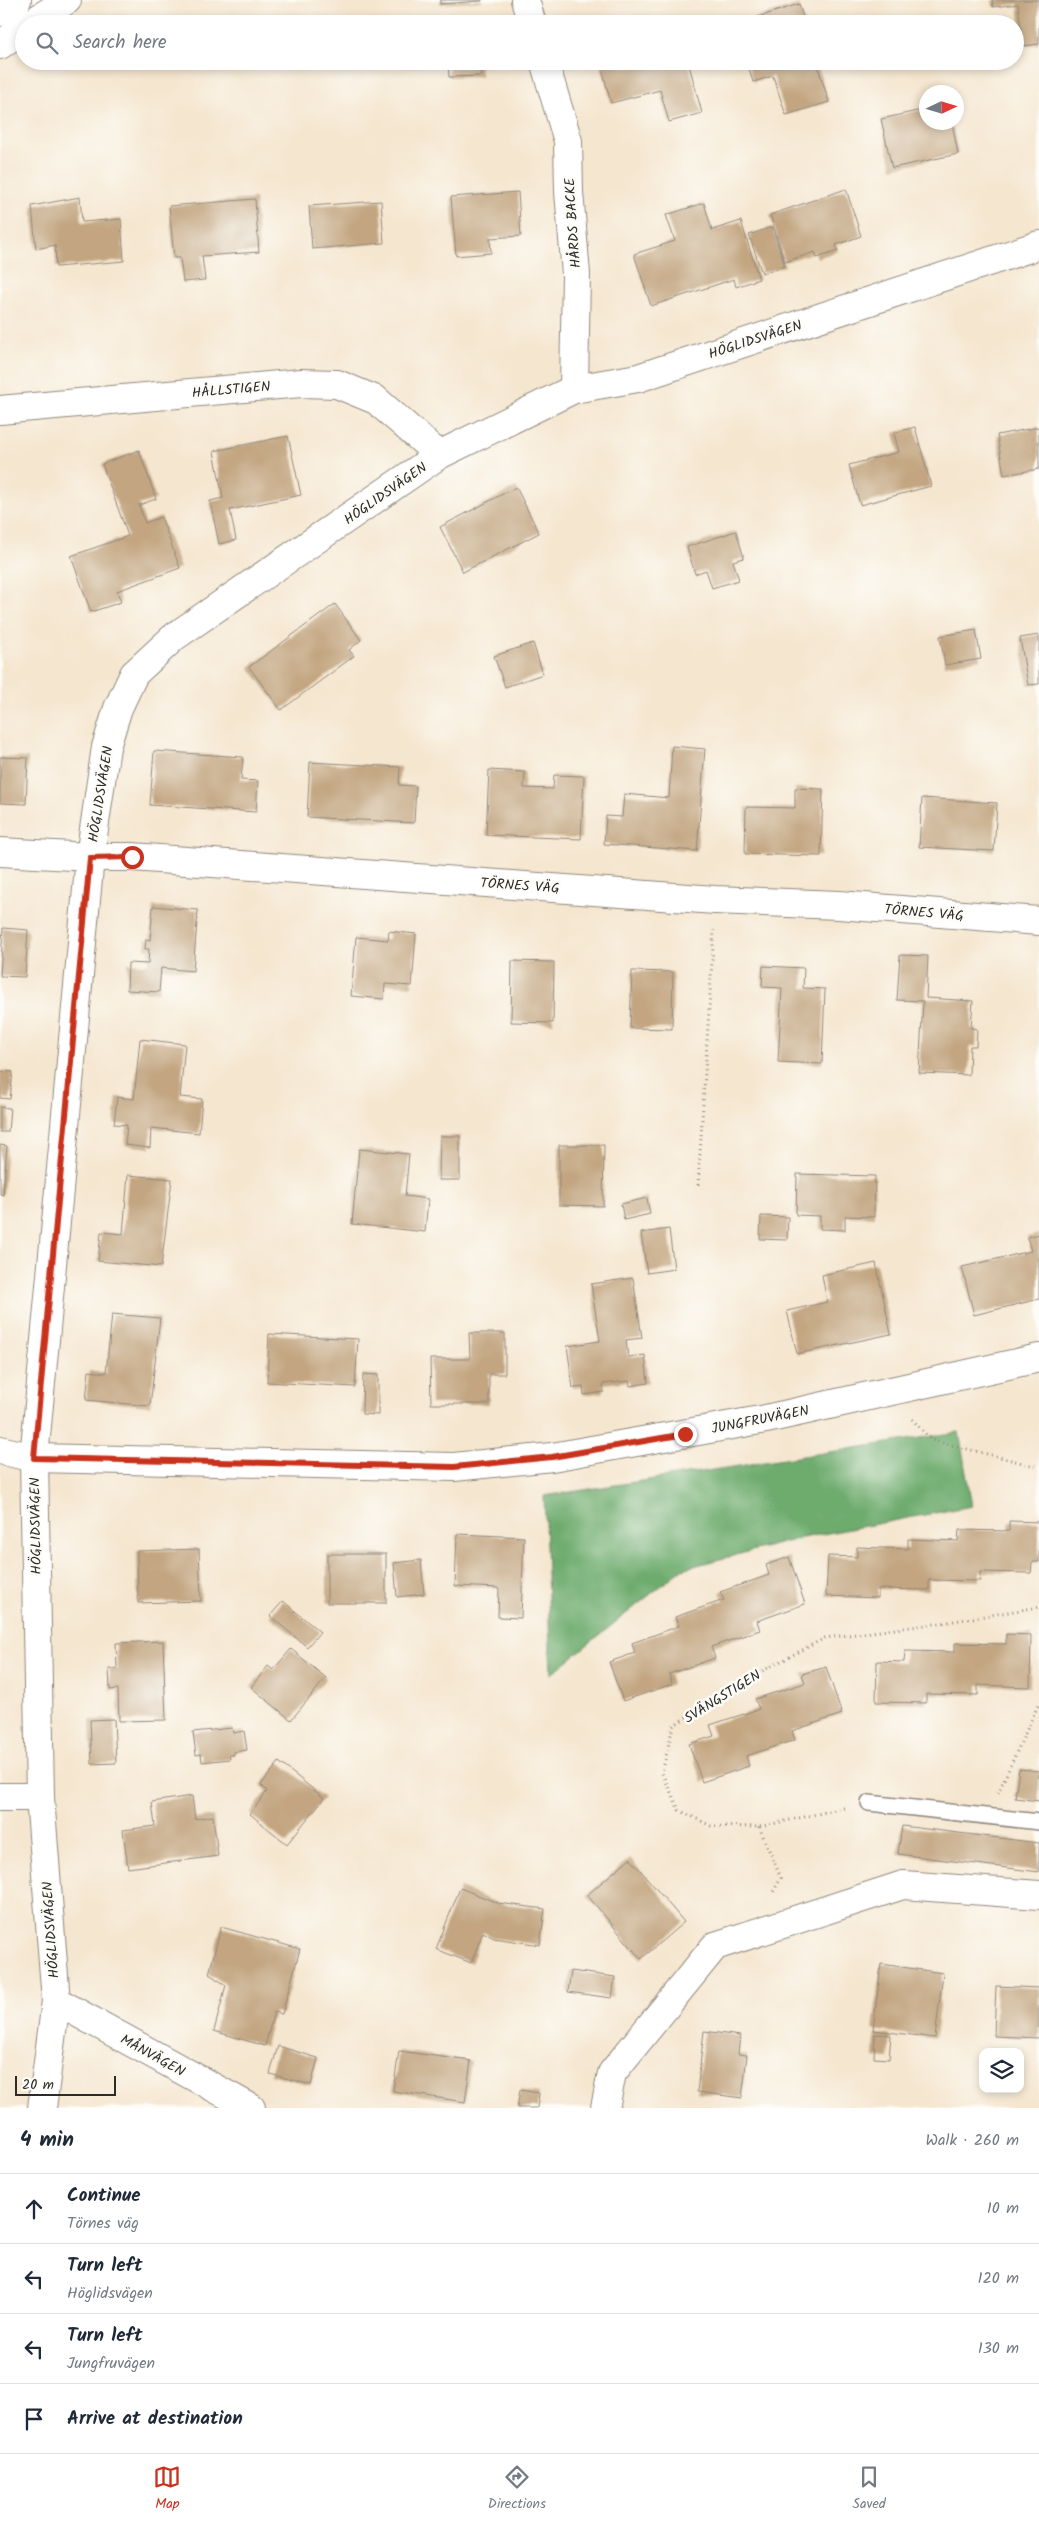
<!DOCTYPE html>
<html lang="en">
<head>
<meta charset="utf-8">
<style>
	:root { --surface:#fff; --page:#f2f2f3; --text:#1f2937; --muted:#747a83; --line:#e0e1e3; --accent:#c8321e }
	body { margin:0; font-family:Kalam,sans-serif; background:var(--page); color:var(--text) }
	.controls { position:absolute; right:15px; bottom:15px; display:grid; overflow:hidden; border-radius:10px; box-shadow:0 2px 8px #0003 }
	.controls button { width:45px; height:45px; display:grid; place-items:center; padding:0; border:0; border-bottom:1px solid var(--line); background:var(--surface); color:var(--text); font:25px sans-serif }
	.compass { position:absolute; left:919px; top:85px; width:45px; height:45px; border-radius:50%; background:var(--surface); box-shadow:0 2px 8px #0003; rotate:86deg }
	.scale { position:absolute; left:15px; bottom:12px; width:101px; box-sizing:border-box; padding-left:5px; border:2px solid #2b2b2b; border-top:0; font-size:14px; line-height:18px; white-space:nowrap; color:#2b2b2b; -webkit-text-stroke:4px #fdfcf7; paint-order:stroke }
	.stop { position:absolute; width:15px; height:15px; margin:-11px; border:4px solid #c8321e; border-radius:50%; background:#fff }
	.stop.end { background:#c8321e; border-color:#fff; box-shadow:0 1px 5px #0008 }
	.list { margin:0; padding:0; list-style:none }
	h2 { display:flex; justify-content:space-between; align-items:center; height:65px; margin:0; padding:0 20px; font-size:21px }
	h2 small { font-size:16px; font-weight:400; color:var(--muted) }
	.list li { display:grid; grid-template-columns:32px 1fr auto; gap:15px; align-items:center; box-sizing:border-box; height:70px; padding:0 20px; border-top:1px solid var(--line) }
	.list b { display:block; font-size:19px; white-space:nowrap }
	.list p { margin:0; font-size:16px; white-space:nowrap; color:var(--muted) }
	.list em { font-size:16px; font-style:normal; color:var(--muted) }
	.icon { flex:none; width:28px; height:28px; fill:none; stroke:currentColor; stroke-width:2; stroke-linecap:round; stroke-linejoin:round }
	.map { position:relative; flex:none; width:1039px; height:2108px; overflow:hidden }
	.search { position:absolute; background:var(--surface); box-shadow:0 2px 8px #0003; left:15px; right:15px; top:15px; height:55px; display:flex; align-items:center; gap:12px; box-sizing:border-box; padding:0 18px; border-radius:28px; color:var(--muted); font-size:19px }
	.sheet { height:345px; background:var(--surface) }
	nav { display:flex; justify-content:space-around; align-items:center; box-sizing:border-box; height:70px; border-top:1px solid var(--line); background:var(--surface); font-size:14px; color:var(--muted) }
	nav a { display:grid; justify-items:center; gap:2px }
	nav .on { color:var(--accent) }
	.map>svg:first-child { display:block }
</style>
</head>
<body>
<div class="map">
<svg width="1039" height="2108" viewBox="0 0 1039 2108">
	<rect width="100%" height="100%" fill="#fdfcf7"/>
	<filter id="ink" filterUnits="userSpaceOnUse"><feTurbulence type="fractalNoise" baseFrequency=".02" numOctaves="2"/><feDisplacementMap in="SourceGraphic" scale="10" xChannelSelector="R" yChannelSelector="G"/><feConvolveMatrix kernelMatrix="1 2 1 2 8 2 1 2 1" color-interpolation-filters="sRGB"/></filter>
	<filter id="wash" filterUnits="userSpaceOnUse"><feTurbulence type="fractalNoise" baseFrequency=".0096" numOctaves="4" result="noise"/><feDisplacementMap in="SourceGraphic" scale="20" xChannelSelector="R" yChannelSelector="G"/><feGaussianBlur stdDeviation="1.12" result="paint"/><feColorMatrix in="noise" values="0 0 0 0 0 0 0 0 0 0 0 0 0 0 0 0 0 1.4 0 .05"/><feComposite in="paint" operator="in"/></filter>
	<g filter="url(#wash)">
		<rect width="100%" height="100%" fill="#f5e6cf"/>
		<!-- forest -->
		<polygon fill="#6eac6e" stroke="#4c6c4c" points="959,1432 972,1506 802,1538 682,1569 551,1674 544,1496"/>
		<g id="blocks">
			<!-- building -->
			<g fill="#c3a681">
				<polygon points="440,0 482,0 482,1 440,4"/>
				<polygon points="992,0 1039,0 1039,44 1023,46 1018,4 993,7"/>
				<polygon points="799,4 805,24 753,24 752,19"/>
				<polygon points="448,61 480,61 481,76 449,77"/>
				<polygon points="600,61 688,61 702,113 669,122 660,90 611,103"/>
				<polygon points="747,61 816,61 829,102 786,115 773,76 753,82"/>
				<polygon points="926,109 926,122 952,122 958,154 892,168 881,119"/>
				<polygon points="846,189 861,236 836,245 838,251 817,258 815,252 785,262 770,215"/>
				<polygon points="518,192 521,236 490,238 491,253 456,256 451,197"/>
				<polygon points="80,197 82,222 121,219 124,261 56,267 55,245 36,249 32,206"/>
				<polygon points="255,199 259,252 202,256 205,280 183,282 180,258 174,258 169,206"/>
				<polygon points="381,201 384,243 312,249 309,206"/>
				<polygon points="704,203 712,230 741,221 759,279 736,287 734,279 651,306 634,254 675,241 666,215"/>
				<polygon points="772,227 785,266 762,273 749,235"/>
				<polygon points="915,427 931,486 860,505 849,465 899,452 894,433"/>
				<polygon points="1039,427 1039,469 1004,475 997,435"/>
				<polygon points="288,436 301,495 230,510 236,540 219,544 210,501 223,498 214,451"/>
				<polygon points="139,450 156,499 139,505 145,523 161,517 180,568 117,591 121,602 91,612 71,556 128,536 102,464"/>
				<polygon points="516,487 539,533 463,572 440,527"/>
				<polygon points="736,531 744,558 733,561 739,580 712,588 706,570 695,574 687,547"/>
				<polygon points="335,604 361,640 349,650 354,656 281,710 249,667"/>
				<polygon points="976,630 981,659 945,665 940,636"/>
				<polygon points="1039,635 1039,684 1028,685 1020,638"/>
				<polygon points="533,643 543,674 505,687 494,656"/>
				<polygon points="672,746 705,749 697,851 604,844 606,816 622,817 624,794 669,798"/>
				<polygon points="154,751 243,757 241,780 258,781 256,812 150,805"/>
				<polygon points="0,757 28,758 26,804 0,803"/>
				<polygon points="310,762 400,767 399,785 416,786 414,823 307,817"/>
				<polygon points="489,770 525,772 524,788 553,789 554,775 584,776 581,839 486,835"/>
				<polygon points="795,788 823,789 821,856 745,854 746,807 795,808"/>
				<polygon points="922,798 997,803 994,851 919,847"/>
				<polygon points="153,906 198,910 193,971 161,968 159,992 127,990 128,963 148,964 149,949 145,949 146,939 150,940"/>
				<polygon points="3,928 28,930 25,977 0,976"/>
				<polygon points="389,931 416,934 412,986 385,984 384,999 351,996 356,937 388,940"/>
				<polygon points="900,955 928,956 926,998 973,1001 971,1028 977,1029 976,1046 970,1046 969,1075 919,1073 923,1001 897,1000"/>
				<polygon points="512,961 554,962 553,1023 511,1022"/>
				<polygon points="763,966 804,968 803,988 825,989 822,1064 778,1062 782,988 762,987"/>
				<polygon points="632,971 673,972 672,1029 630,1028"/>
				<polygon points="140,1039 185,1044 180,1097 202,1099 199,1133 151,1128 150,1148 125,1145 127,1125 114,1124 117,1097 134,1099"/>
				<polygon points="0,1071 13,1072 10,1099 0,1098"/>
				<polygon points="0,1107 10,1108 8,1132 0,1132"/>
				<polygon points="440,1136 460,1136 460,1180 439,1180"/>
				<polygon points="0,1145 7,1146 3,1195 0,1194"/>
				<polygon points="559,1145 604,1145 603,1206 559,1205"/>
				<polygon points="359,1149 409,1154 405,1196 428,1199 425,1232 352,1224"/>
				<polygon points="797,1174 875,1176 874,1217 845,1216 845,1230 820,1229 820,1216 796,1215"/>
				<polygon points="128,1175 172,1179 161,1267 98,1261 101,1232 123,1234"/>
				<polygon points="647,1198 650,1214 624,1220 621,1204"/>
				<polygon points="761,1216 788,1217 787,1240 760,1239"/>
				<polygon points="669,1229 674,1269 647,1273 641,1233"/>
				<polygon points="1039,1234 1039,1299 974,1315 962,1267 1031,1251 1027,1237"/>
				<polygon points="876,1263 891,1334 797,1354 787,1311 827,1302 822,1275"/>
				<polygon points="633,1278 642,1338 626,1340 628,1357 645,1355 648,1383 630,1386 629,1381 603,1384 604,1392 584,1395 583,1387 573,1388 567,1346 600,1341 591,1284"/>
				<polygon points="112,1314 160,1318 150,1406 86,1400 89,1371 106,1373"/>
				<polygon points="469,1333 505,1333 505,1374 489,1374 489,1404 431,1404 430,1359 470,1359"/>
				<polygon points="269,1334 358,1339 355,1387 267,1382"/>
				<polygon points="363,1374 378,1375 378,1415 362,1414"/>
				<polygon points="1009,1521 1039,1522 1039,1562 1032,1562 1031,1573 980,1572 980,1581 929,1580 929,1590 878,1589 878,1598 826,1596 828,1556 857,1557 857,1547 908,1549 908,1539 958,1541 959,1530 1009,1531"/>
				<polygon points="457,1534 524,1537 521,1618 498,1617 499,1588 455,1586"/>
				<polygon points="199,1549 201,1601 138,1603 137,1551"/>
				<rect x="327" y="1554" width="59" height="49"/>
				<polygon points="789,1557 805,1604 757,1621 760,1630 711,1647 715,1658 669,1674 672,1684 623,1701 609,1662 635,1653 632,1643 679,1626 675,1617 724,1600 720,1592 769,1575 766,1565"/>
				<polygon points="421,1560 424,1594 397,1597 394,1563"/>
				<polygon points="283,1601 320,1632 307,1647 270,1616"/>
				<polygon points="1006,1634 1031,1635 1030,1687 978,1685 978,1695 926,1694 926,1703 876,1702 877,1661 904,1662 905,1651 955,1652 955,1643 1006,1644"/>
				<polygon points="163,1641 166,1720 119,1721 118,1689 110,1690 109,1669 117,1669 116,1643"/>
				<polygon points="291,1649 326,1678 291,1720 251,1687 268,1666 273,1670"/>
				<polygon points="826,1667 842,1714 792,1731 795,1740 746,1756 749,1766 702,1782 689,1744 714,1736 710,1725 759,1709 755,1699 805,1683 802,1674"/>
				<polygon points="114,1719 116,1763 92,1764 90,1720"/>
				<polygon points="232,1728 233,1733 244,1731 247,1750 234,1752 234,1755 229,1755 230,1759 202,1762 201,1754 196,1755 193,1732"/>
				<polygon points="279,1762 324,1798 287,1844 250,1814 267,1791 261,1785"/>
				<polygon points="1019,1769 1039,1771 1039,1801 1015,1798"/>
				<polygon points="192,1796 195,1819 213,1816 218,1856 128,1868 123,1830 155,1826 152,1802"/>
				<polygon points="902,1826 1039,1843 1039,1872 898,1854"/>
				<polygon points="630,1858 684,1922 641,1959 587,1895"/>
				<polygon points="460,1888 498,1903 545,1909 540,1945 494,1938 483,1932 471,1963 436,1949"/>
				<polygon points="221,1927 300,1949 282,2014 274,2012 265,2046 214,2031 226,1985 209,1974"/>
				<polygon points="881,1964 943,1973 935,2038 873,2030"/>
				<polygon points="571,1971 615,1977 612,1998 568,1992"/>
				<polygon points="996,1986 1039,1988 1039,2038 994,2036"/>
				<polygon points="704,2031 740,2036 738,2054 747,2055 742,2098 697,2092"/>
				<polygon points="875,2034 891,2035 889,2059 874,2058"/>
				<polygon points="278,2046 318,2058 311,2085 270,2074"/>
				<polygon points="399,2051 471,2061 465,2102 393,2091"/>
				<polygon points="520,2090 539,2093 537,2108 517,2108"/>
			</g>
		</g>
	</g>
	<g filter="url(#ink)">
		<use href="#blocks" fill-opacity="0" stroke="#90887d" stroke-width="1"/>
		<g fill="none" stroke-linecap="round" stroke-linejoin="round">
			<!-- service casing -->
			<g stroke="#90887d" stroke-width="18">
				<polyline id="service" points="869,1803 1039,1822"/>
			</g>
			<!-- minor casing -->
			<g stroke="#90887d" stroke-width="30">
				<g id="minor">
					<polyline points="525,0 532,24"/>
					<polyline points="544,61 568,141 569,192 576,274 574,389"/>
					<polyline points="0,410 301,383 337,384 376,400 439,455"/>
					<polyline points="0,852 90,857 132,857 715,900 839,905 1039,921"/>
					<polyline points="0,1450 34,1458 454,1467 552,1457 766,1419 1039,1358"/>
					<polyline points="0,1797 40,1797"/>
					<polyline points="56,2001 251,2108"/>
					<polyline points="42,2108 56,2001 40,1797 34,1458 90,857 106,747 118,708 134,674 174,637 439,455 574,389 638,378 1039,245"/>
					<polyline points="605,2108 612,2073 715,1946 903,1885 1039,1895"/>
				</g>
			</g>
			<!-- secondary casing -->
			<g stroke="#90887d" stroke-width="30">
				<g id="secondary">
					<polyline points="0,12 17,0"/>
					<polyline points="30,24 67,0"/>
					<polyline points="0,45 24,28"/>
				</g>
			</g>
			<!-- path -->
			<g stroke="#90887d" stroke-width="3" stroke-dasharray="1 4" stroke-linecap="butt">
				<polyline points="698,1185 714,930"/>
				<polyline points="912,1419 931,1440 1039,1467"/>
				<polyline points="998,1793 1039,1703"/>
				<polyline points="844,1808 759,1827 711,1826 679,1810 662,1773 673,1726 730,1688 825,1638 942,1623 1039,1607"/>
				<polyline points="759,1827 781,1878 772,1894"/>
			</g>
			<!-- service -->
			<use href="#service" stroke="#fff" stroke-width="15"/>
			<!-- minor -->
			<use href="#minor" stroke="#fff" stroke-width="28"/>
			<!-- secondary -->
			<use href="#secondary" stroke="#fff" stroke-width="28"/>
		</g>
	</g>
	<g fill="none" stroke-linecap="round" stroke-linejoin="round" filter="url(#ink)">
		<!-- route -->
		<polyline stroke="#c8321e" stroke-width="6" points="132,857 90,858 34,1458 454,1467 552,1457 685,1434"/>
	</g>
	<g text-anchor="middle" stroke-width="5" stroke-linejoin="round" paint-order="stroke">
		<!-- street labels -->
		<g font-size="14" fill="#2b2b2b" stroke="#fdfcf7">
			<text transform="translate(572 223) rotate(-94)" y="5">HÅRDS BACKE</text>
			<text transform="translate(755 339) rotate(-18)" y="5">HÖGLIDSVÄGEN</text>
			<text transform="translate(231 389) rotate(-5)" y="5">HÅLLSTIGEN</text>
			<text transform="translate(385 493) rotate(-35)" y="5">HÖGLIDSVÄGEN</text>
			<text transform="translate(100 794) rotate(-81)" y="5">HÖGLIDSVÄGEN</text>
			<text transform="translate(520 885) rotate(4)" y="5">TÖRNES VÄG</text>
			<text transform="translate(924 912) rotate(5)" y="5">TÖRNES VÄG</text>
			<text transform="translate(760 1419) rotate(-11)" y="5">JUNGFRUVÄGEN</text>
			<text transform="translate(35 1526) rotate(-91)" y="5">HÖGLIDSVÄGEN</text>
			<text transform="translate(722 1696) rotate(-32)" y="5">SVÄNGSTIGEN</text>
			<text transform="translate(50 1930) rotate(-94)" y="5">HÖGLIDSVÄGEN</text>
			<text transform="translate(153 2055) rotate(29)" y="5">MÅNVÄGEN</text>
		</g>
	</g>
</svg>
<div class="controls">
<button><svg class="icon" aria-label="layers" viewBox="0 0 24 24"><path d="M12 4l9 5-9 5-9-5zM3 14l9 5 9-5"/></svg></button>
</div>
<svg class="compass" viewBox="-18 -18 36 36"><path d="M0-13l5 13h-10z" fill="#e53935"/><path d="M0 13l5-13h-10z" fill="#747a83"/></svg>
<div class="scale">20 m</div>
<div class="stop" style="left:132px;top:857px"></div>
<div class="stop end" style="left:685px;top:1434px"></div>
<div class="search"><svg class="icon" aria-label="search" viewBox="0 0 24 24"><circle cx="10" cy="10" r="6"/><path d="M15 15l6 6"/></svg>Search here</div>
</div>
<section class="sheet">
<h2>4 min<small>Walk · 260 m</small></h2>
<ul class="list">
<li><svg class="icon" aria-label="ahead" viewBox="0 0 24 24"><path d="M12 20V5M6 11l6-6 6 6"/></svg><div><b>Continue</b><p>Törnes väg</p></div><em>10 m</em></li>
<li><svg class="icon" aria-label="left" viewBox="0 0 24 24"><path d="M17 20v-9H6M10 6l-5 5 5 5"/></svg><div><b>Turn left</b><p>Höglidsvägen</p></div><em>120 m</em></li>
<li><svg class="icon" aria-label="left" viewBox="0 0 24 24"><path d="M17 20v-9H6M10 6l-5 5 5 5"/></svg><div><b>Turn left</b><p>Jungfruvägen</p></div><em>130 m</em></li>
<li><svg class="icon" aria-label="arrive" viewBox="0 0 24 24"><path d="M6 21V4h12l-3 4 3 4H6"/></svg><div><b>Arrive at destination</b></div></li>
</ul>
</section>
<nav>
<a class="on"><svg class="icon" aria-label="map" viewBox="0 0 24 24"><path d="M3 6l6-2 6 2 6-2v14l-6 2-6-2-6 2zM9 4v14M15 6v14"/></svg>Map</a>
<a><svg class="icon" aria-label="directions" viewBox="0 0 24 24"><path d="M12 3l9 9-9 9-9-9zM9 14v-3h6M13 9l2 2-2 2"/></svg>Directions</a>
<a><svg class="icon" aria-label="saved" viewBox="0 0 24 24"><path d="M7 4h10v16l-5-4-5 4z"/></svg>Saved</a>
</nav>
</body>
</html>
